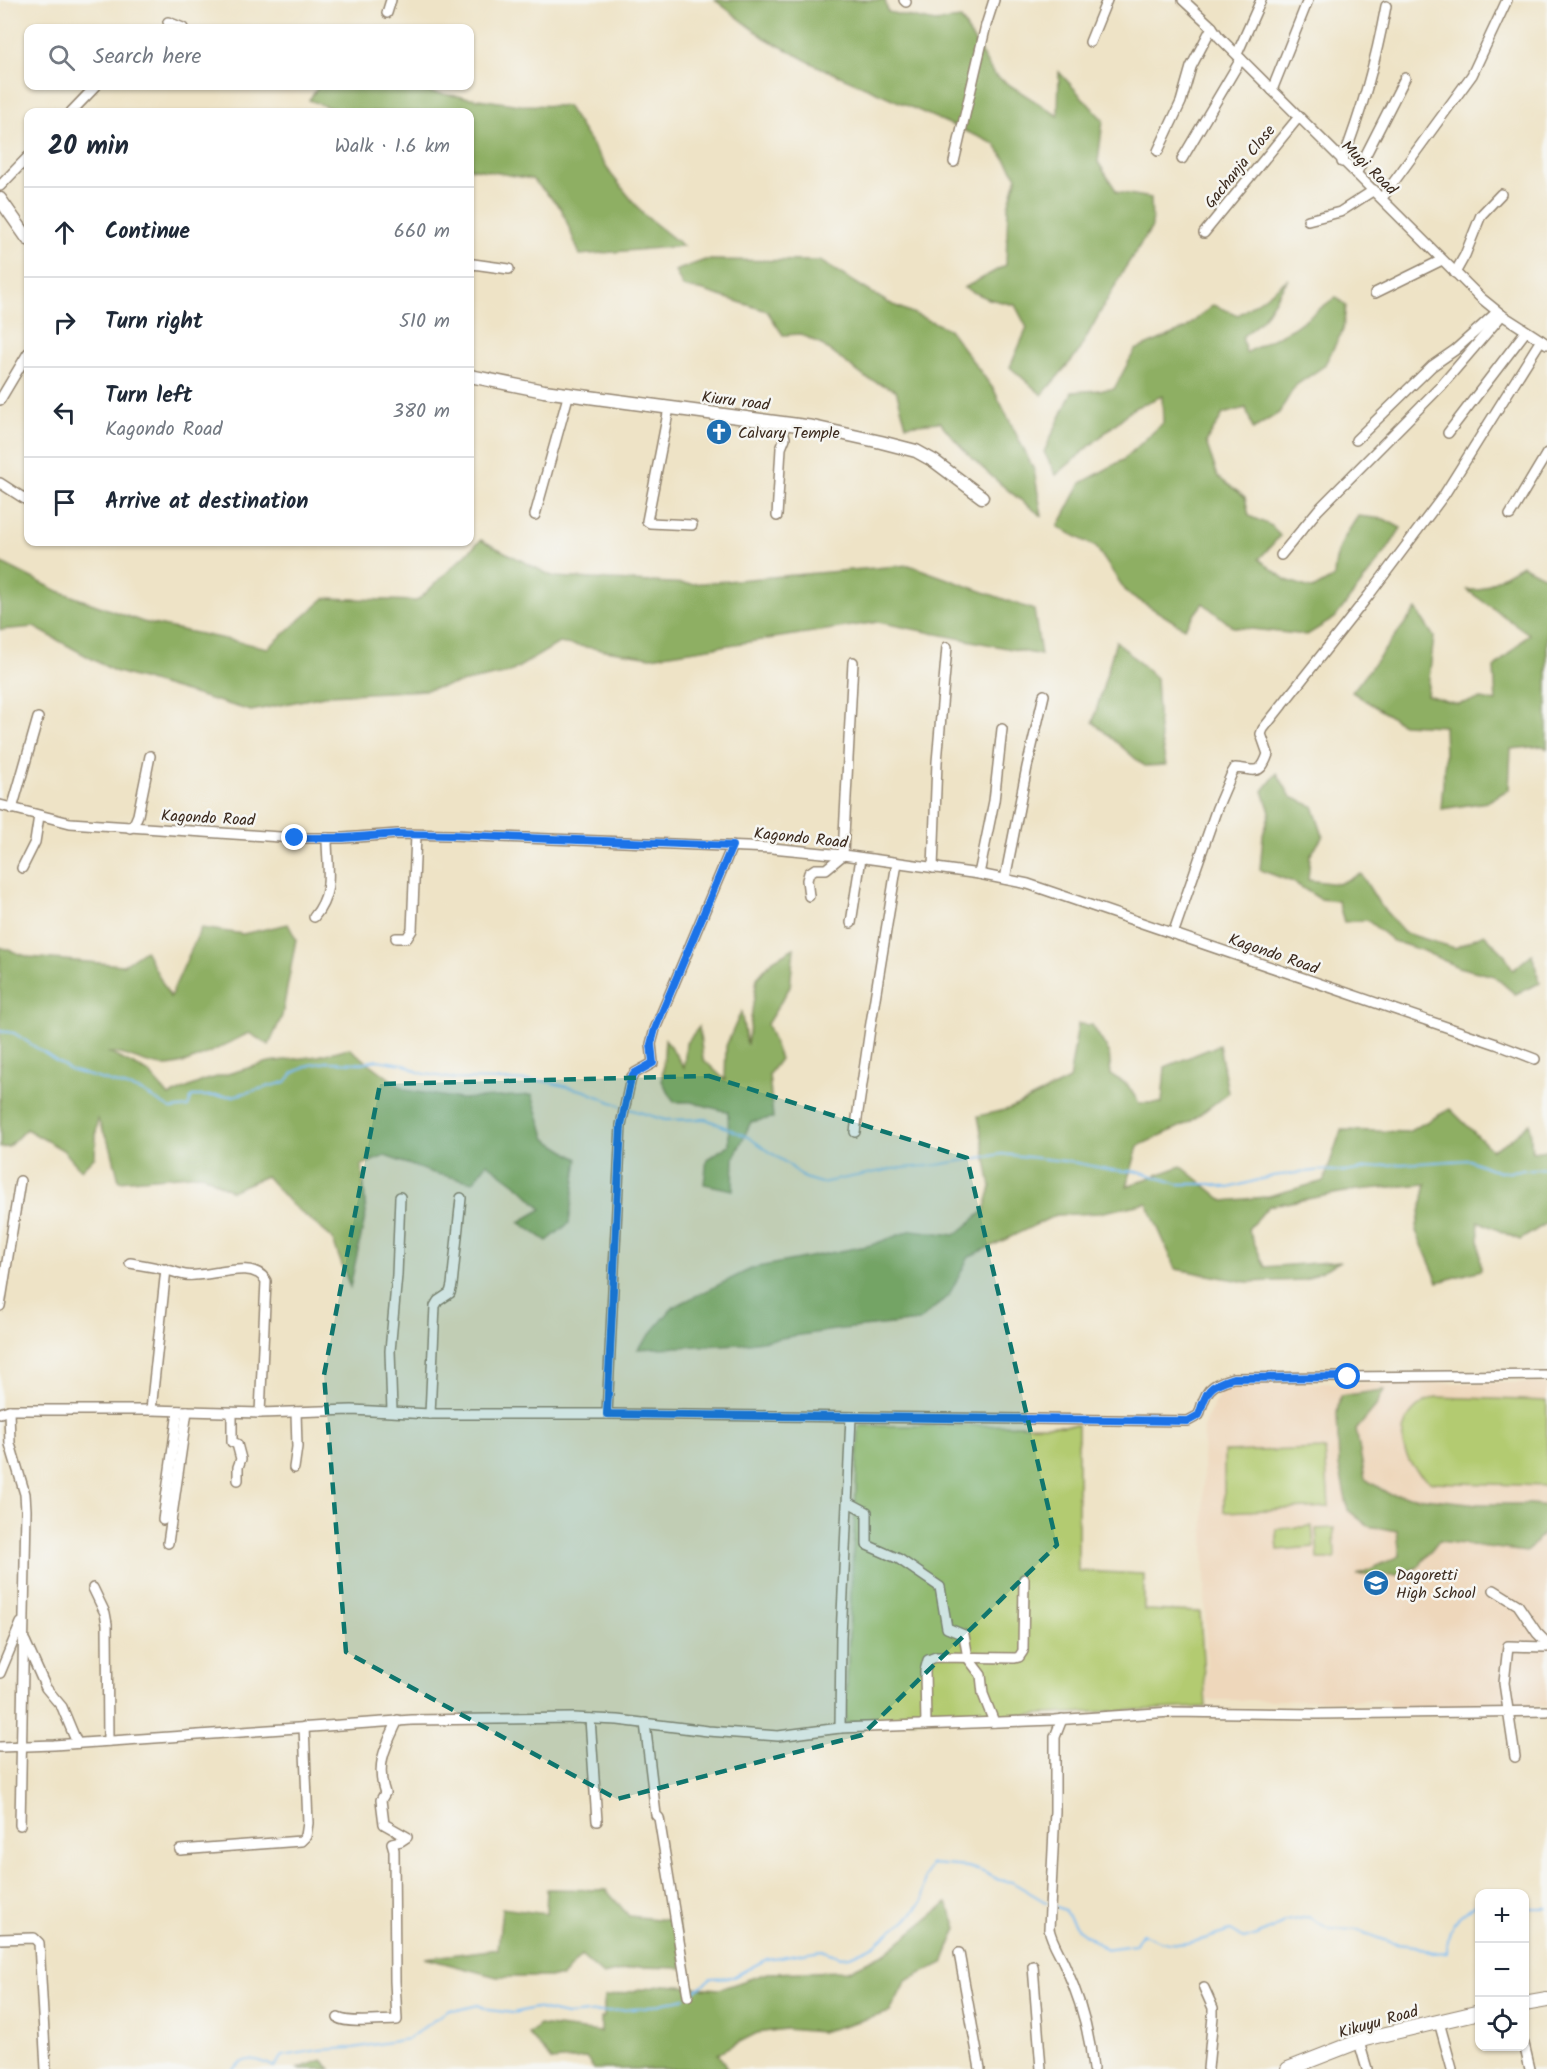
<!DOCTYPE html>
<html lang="en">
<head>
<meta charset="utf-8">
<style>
	:root { --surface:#fff; --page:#f2f2f3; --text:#1f2937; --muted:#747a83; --line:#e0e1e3 }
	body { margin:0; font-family:Kalam,sans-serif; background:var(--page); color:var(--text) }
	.controls { position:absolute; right:18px; bottom:18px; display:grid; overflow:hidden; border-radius:12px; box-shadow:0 2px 4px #0004 }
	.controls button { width:54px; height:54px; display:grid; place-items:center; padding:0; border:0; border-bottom:2px solid var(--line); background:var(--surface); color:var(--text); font:30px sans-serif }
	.stop { position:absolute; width:18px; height:18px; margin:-14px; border:4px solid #1a73e8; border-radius:50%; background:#fff }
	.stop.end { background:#1a73e8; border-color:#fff; box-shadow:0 2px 6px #0008 }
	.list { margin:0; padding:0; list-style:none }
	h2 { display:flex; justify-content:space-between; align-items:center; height:78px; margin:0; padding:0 24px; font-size:26px }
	h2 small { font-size:20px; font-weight:400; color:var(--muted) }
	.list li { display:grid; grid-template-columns:39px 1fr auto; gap:18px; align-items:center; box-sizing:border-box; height:90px; padding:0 24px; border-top:2px solid var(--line) }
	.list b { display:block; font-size:22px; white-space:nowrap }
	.list p { margin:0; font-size:20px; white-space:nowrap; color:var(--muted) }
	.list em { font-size:20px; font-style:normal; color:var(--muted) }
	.icon { flex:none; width:33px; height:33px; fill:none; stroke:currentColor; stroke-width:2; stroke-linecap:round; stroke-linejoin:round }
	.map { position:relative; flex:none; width:1547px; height:2069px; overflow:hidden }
	.search { position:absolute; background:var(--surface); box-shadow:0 2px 4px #0004; left:24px; top:24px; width:450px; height:66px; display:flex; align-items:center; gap:15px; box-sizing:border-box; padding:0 21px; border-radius:12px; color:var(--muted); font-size:22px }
	.panel { position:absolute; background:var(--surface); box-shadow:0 2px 4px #0004; left:24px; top:108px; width:450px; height:438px; border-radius:12px }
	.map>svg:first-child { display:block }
</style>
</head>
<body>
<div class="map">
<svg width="1547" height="2069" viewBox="0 0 1547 2069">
	<rect width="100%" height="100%" fill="#f6f6f2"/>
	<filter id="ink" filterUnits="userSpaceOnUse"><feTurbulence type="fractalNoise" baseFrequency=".0167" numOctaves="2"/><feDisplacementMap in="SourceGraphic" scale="12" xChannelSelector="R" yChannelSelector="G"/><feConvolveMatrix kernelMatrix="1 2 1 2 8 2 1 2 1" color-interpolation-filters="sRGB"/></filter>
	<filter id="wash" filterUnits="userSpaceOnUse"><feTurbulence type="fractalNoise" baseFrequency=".008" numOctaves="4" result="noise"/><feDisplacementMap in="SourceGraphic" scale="24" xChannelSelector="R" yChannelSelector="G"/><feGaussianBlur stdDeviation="1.35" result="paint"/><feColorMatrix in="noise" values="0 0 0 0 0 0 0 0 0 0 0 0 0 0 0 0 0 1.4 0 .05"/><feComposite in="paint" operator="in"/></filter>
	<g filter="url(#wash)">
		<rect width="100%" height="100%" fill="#eee3c6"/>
		<!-- built -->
		<polygon fill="#eed7bb" points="1323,1383 1547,1383 1547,1706 1390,1708 1389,1701 1383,1700 1207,1700 1203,1467 1204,1425 1222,1387"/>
		<!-- green -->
		<g fill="#b3cb71" stroke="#777a48" stroke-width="1.5">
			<path d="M1436 1397 1547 1401V1486L1430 1482C1394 1458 1391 1413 1436 1397Z"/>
			<polygon points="1078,1425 1078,1571 1144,1574 1144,1610 1200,1612 1206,1707 845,1723 859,1426"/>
			<polygon points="1325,1449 1329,1507 1224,1512 1224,1452"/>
			<polygon points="1312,1526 1314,1547 1278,1550 1276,1529"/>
			<polygon points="1334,1528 1335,1559 1318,1559 1316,1529"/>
		</g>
		<!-- forest -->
		<g fill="#8eaf63" stroke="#646c40" stroke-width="1.5">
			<polygon points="715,0 885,0 888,12 935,22 961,19 994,75 1058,116 1059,72 1103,120 1098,162 1117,192 1151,198 1152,227 1125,268 1077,354 1042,395 1010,367 1027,328 1015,305 989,299 964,288 1006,265 1008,206 1017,177 995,144 815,65 765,38"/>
			<polygon points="319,86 406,86 415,90 520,105 567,106 611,174 643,214 683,246 580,255 561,208 532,179 470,168 470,112 341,112 309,100"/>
			<path d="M705 260 820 261 887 302 949 329 994 390 1034 470 1042 516C1004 489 969 459 940 422L906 425 896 390 866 378 822 345 801 334 783 335 767 311 704 291 683 287 675 271Z"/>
			<path d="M1288 279 1262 320 1242 337 1246 353 1293 328 1336 297 1346 306 1343 330 1324 366 1295 386 1279 413 1253 429 1246 408 1223 414 1206 442 1218 477 1245 497 1249 516 1272 526 1280 536 1259 559 1286 580 1313 589 1334 577C1335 551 1344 537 1358 516L1384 519 1401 528 1387 550 1335 618 1307 635 1233 627 1203 603 1184 628 1127 593 1096 547 1058 527 1081 483 1123 460 1163 423 1162 396 1134 408 1056 475 1044 452 1072 392 1114 389 1135 350 1185 329 1213 305 1238 315 1262 299Z"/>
			<polygon points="481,540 554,577 691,584 909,565 1034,610 1041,655 878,622 651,657 559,643 509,673 426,690 329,695 251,711 114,671 34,627 0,630 0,562 58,591 143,622 268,648 325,598 417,601"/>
			<polygon points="1522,565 1547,578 1547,749 1543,746 1511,749 1509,789 1487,802 1441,809 1445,757 1444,726 1402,724 1352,692 1416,609 1434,637 1427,695 1457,704 1482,699 1496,702 1494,668 1529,634 1467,590 1479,590"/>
			<polygon points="1116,641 1156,678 1159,731 1166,765 1144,766 1093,722"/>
			<polygon points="1277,773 1291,797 1313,806 1323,836 1310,856 1308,880 1338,884 1361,874 1380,905 1405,933 1455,948 1484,934 1505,955 1513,970 1532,954 1540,983 1515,994 1494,976 1458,967 1421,950 1393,941 1367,920 1344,922 1338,901 1320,899 1293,882 1260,870 1263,835 1270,812 1263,791"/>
			<path d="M288 924 296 939 282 1016 269 1045 249 1033C225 1044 188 1067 163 1066 144 1065 127 1052 109 1053L148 1072 169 1096 203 1081 269 1062 318 1056 349 1048 405 1090 460 1099 532 1095 546 1139 578 1159 569 1223 547 1241 519 1222 542 1209 522 1189 487 1163 473 1182 433 1173 385 1156 362 1165 366 1213 350 1287 332 1238 291 1204 266 1176 231 1191 202 1174 119 1181 111 1148 97 1118 95 1156 81 1170 63 1150 26 1129 8 1147 0 1148V947L29 957 123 965 145 950 170 997 201 928 243 934Z"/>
			<polygon points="794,948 790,987 767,1024 780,1059 769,1074 773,1118 751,1122 734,1158 733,1190 704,1184 707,1159 729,1145 728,1112 691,1102 674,1102 662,1081 665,1039 684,1067 686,1043 699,1027 703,1059 725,1080 726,1046 741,1012 747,1045 757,978 773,960"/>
			<polygon points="1078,1024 1092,1025 1109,1052 1111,1075 1127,1084 1139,1103 1162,1103 1165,1067 1219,1045 1228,1093 1190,1122 1138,1146 1127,1186 1181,1166 1224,1201 1265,1197 1324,1181 1341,1130 1408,1132 1450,1109 1492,1150 1508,1141 1530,1123 1532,1152 1547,1150 1547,1223 1520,1240 1478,1221 1481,1270 1438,1282 1416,1231 1426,1184 1356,1190 1269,1206 1248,1229 1265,1267 1341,1261 1304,1280 1246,1282 1176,1269 1147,1203 1099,1213 1056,1215 969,1257 949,1295 919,1321 834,1330 742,1344 638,1349 673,1307 753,1268 871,1245 912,1230 955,1235 984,1211 991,1187 978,1116 1009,1109 1069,1080"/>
			<polygon points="1384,1390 1376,1406 1356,1430 1365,1479 1389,1494 1478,1504 1531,1504 1547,1506 1547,1529 1527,1552 1439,1541 1418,1567 1397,1575 1357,1575 1400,1556 1397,1531 1368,1526 1348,1510 1339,1466 1337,1413 1340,1396"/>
			<polygon points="547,1889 606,1890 629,1916 678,1921 682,1968 639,1967 603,1975 581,1956 562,1977 497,1977 425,1958 498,1949 502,1908 546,1914"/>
			<polygon points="947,1903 957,1928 943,1963 906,1981 890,2012 821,2032 785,2029 757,2033 718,2053 727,2069 594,2069 586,2058 552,2061 529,2034 539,2025 601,2032 601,2018 604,2017 604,1997 664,1985 720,1989 767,1973 848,1971 885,1953"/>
			<polygon points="322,2060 331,2069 297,2069"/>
		</g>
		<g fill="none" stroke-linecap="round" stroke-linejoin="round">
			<!-- stream -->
			<g stroke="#7ebdf2" stroke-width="2">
				<polyline points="0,1031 14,1033 70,1070 141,1091 171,1109 188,1107 192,1096 233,1096 286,1082 293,1073 310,1065 327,1062 361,1063 377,1060 403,1064 420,1073 455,1079 543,1081 585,1091 621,1106"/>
				<polyline points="626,1108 665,1120 706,1119 748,1137 789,1165 804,1178 821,1183 892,1169 937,1165 1002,1154 1072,1162 1112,1170 1141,1172 1178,1184 1211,1184 1229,1188 1273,1176 1322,1170 1345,1172 1386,1165 1469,1160 1499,1172 1547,1168"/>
				<path d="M1052 1905 1064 1910 1078 1929 1105 1949 1135 1945 1142 1933C1178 1953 1194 1941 1231 1931L1244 1939 1257 1935 1286 1921 1309 1917 1329 1929 1356 1930 1396 1944 1415 1946 1433 1953 1447 1952C1448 1918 1458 1920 1480 1900"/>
				<polyline points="1524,1906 1530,1908 1547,1908"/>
				<polyline points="690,1995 711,1978 733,1977 767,1959 822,1950 840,1957 850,1956 875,1945 893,1929 906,1921 923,1901 924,1881 931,1864 968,1867 983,1872 999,1880 1012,1882 1047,1903"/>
				<path d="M233 2069C246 2055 259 2059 274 2067L283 2056 319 2050 353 2048 408 2039 449 2009 458 2010 478 2005 489 2010 513 2013 535 2008 566 2015 645 2008 685 1998"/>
			</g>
		</g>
	</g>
	<g filter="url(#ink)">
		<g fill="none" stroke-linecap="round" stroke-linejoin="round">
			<!-- minor casing -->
			<g stroke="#948672" stroke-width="12">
				<g id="minor">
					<polyline points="904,0 906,2"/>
					<polyline points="1183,0 1212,27 1219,37 1481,298 1502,315 1547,344"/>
					<polyline points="387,13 391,0"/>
					<polyline points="168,22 183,28"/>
					<polyline points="1090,42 1107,0"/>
					<polyline points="1237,54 1261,0"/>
					<polyline points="1272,90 1308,0"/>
					<polyline points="71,112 96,86"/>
					<polyline points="1158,151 1181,102 1191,67 1212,27"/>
					<polyline points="1182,159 1241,59"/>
					<polyline points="954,162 986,25 994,0"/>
					<path d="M1342 162C1362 111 1376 60 1386 6"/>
					<polyline points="1356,174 1405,78"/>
					<polyline points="0,186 28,157"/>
					<polyline points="1382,198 1472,75 1507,0"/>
					<polyline points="1308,220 1340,212 1374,190"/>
					<polyline points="1204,233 1298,118"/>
					<polyline points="470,267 473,264 509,269"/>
					<polyline points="1455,273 1465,255 1481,215 1501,194"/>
					<polyline points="1375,293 1442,260"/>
					<polyline points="0,400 28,353"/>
					<polyline points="669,408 647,521 650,523 692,525"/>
					<polyline points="1448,433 1526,331"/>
					<polyline points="1356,440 1432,366 1455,350 1497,312"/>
					<polyline points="0,483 28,501"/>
					<polyline points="535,515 569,393"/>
					<polyline points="1510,515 1547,453"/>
					<polyline points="777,516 781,448 785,438 781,422"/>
					<polyline points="1281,555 1318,510 1441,386 1502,315"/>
					<polyline points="0,805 70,823 295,838 343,838 398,834 451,835 772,848 843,855 979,874 1028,884 1496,1044 1535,1059"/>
					<polyline points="12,809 38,718"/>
					<polyline points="130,828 135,822 138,815 150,756"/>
					<polyline points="22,868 35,842 39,816"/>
					<polyline points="933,868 937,762 947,647"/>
					<polyline points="979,874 994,801 1002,729"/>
					<polyline points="1005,879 1027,767 1044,695"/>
					<polyline points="809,896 807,880 809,873 815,869 826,869 843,855 853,662"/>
					<path d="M314 917C335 892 327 869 327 838"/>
					<polyline points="851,923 861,858"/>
					<path d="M1173 934 1217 808 1232 773 1235 768C1255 769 1260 777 1268 754L1261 734 1263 729 1369 595 1444 495 1541 340"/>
					<polyline points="396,938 407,938 412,930 416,835"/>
					<polyline points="855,1132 870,1029 897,863"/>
					<path d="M130 1263C142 1265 155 1267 167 1270 173 1271 179 1274 185 1275 208 1279 253 1257 266 1281L260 1413"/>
					<polyline points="0,1306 20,1181"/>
					<polyline points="9,1410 10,1444 25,1494 26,1510 20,1825"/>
					<polyline points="151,1410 166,1269"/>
					<polyline points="392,1411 390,1351 397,1275 400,1197"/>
					<path d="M0 1413 9 1410H151L260 1413 352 1410 430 1414H607L1188 1421 1199 1415C1206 1391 1208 1385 1233 1378L1547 1375"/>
					<polyline points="232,1413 232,1442 237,1444 241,1459 238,1467 238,1480"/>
					<polyline points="430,1414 435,1306 438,1301 450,1293 452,1285 461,1198"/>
					<polyline points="607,1414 621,1125 631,1078 635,1073 653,1063 651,1044 655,1029 732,846"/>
					<polyline points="851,1417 841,1637 840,1728 1054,1720 1171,1712 1317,1714 1547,1711"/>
					<polyline points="294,1468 297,1447 296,1412"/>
					<polyline points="848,1502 867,1512 867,1545 899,1559 940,1587 947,1628 964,1635 968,1658 981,1675 983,1694 994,1722"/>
					<polyline points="163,1520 178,1411"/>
					<polyline points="168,1543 187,1411"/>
					<polyline points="93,1588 105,1613 107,1624 108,1741"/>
					<polyline points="1494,1590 1518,1605 1537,1633 1547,1643"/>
					<polyline points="25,1641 46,1688 62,1707 77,1743"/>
					<polyline points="0,1673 21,1623"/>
					<polyline points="590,1719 597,1821"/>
					<path d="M1062 1719 1055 1737V1811L1049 1929C1052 1943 1061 1955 1066 1968 1080 1999 1090 2035 1093 2069"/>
					<polyline points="645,1723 656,1815 659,1818 688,1996"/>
					<polyline points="926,1725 925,1671 928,1660 936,1657 1015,1658 1019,1657 1023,1651 1024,1579"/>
					<polyline points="0,1747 54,1745 412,1720 573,1718 618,1720 708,1731 778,1736 840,1728"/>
					<polyline points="1515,1757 1504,1683 1508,1646 1547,1647"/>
					<polyline points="180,1850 301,1841 306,1836 308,1823 304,1727"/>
					<polyline points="0,1939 34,1938 39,1943 46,2069"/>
					<polyline points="959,1953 980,2069"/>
					<polyline points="1033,1966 1041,2069"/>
					<polyline points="1204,1988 1213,2008 1213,2016 1208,2069"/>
					<path d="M338 2018C348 2024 384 2020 397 2020L395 1981 394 1850 392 1843 401 1841 407 1837 384 1824 381 1800 385 1793C375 1764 386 1746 398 1720"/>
					<polyline points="1439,2022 1452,2069"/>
					<polyline points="1359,2042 1367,2069"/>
					<polyline points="1524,2044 1530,2069"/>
				</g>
			</g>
			<!-- tertiary casing -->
			<g stroke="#948672" stroke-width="15">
				<g id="tertiary">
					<polyline points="0,199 28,239"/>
					<polyline points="470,376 544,391 813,427 881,442 916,451 934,461 982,497"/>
				</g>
			</g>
			<!-- secondary casing -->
			<g stroke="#948672" stroke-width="16">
				<g id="secondary">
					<polyline points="1524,2004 1547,2000"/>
					<polyline points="1288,2069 1365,2039 1480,2012"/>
				</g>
			</g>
			<!-- minor -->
			<use href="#minor" stroke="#fff" stroke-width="9"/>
			<!-- tertiary -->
			<use href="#tertiary" stroke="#fff" stroke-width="12"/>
			<!-- secondary -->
			<use href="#secondary" stroke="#fff" stroke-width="14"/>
		</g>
	</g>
	<g fill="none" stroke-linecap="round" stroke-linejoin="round" filter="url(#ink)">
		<!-- route -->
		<path stroke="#1a73e8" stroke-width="8" d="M295 838H343L398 834 451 835 732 846 655 1029 651 1044 653 1063 635 1073 631 1078 621 1125 607 1414 1188 1421 1199 1415C1206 1391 1209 1385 1233 1378L1348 1377"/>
	</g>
	<!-- marked area -->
	<path fill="#0f766e" fill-opacity="0.2" stroke="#0f766e" stroke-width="4.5" stroke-dasharray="12 8" stroke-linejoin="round" d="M709 1076 967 1158 1057 1545 862 1735 617 1799 346 1652 324 1375 380 1084Z"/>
	<!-- icons -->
	<defs>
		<g id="church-disc" transform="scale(1.35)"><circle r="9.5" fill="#1f6fb2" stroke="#f6f6f2"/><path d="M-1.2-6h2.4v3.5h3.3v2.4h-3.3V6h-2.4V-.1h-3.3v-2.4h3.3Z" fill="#fff"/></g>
		<g id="school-disc" transform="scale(1.35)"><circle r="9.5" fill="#1f6fb2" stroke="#f6f6f2"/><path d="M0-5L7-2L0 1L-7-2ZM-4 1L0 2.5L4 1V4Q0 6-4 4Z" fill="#fff"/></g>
	</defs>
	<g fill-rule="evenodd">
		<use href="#church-disc" x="719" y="432"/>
		<use href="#school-disc" x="1376" y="1583"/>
	</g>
	<g text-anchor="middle" stroke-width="5" stroke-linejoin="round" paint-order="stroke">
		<!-- street labels -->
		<g font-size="16" fill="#3b2a1e" stroke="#f6f6f2">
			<text transform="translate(1239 166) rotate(-51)" y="6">Gachanja Close</text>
			<text transform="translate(1370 167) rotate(44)" y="6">Mugi Road</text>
			<text transform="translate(736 400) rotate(7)" y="6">Kiuru road</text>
			<text transform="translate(208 817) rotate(3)" y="6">Kagondo Road</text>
			<text transform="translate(801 837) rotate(6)" y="6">Kagondo Road</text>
			<text transform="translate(1274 953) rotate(19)" y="6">Kagondo Road</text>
			<text transform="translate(1378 2021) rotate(-16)" y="6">Kikuyu Road</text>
		</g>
		<!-- poi labels -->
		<g font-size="16" fill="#3b2a1e" stroke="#f6f6f2" text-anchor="start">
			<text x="738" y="438">Calvary Temple</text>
			<text x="1396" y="1580">Dagoretti<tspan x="1396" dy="18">High School</tspan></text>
		</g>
	</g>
</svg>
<div class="controls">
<button>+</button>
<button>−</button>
<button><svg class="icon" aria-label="locate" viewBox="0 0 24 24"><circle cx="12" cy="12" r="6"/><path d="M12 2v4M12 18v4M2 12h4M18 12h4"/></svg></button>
</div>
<div class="stop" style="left:1348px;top:1377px"></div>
<div class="stop end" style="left:295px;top:838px"></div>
<div class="search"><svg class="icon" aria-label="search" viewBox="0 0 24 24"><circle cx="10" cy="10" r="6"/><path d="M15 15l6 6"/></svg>Search here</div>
<section class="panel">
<h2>20 min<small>Walk · 1.6 km</small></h2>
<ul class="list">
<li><svg class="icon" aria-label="ahead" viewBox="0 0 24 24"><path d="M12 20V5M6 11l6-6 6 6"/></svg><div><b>Continue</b></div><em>660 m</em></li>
<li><svg class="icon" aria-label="right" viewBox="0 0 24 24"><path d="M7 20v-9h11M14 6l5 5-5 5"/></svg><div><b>Turn right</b></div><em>510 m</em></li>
<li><svg class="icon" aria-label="left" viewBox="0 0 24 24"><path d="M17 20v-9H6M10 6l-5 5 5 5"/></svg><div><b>Turn left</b><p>Kagondo Road</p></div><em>380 m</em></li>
<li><svg class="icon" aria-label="arrive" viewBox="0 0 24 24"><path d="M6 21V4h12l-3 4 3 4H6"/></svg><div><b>Arrive at destination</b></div></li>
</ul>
</section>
</div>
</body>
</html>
